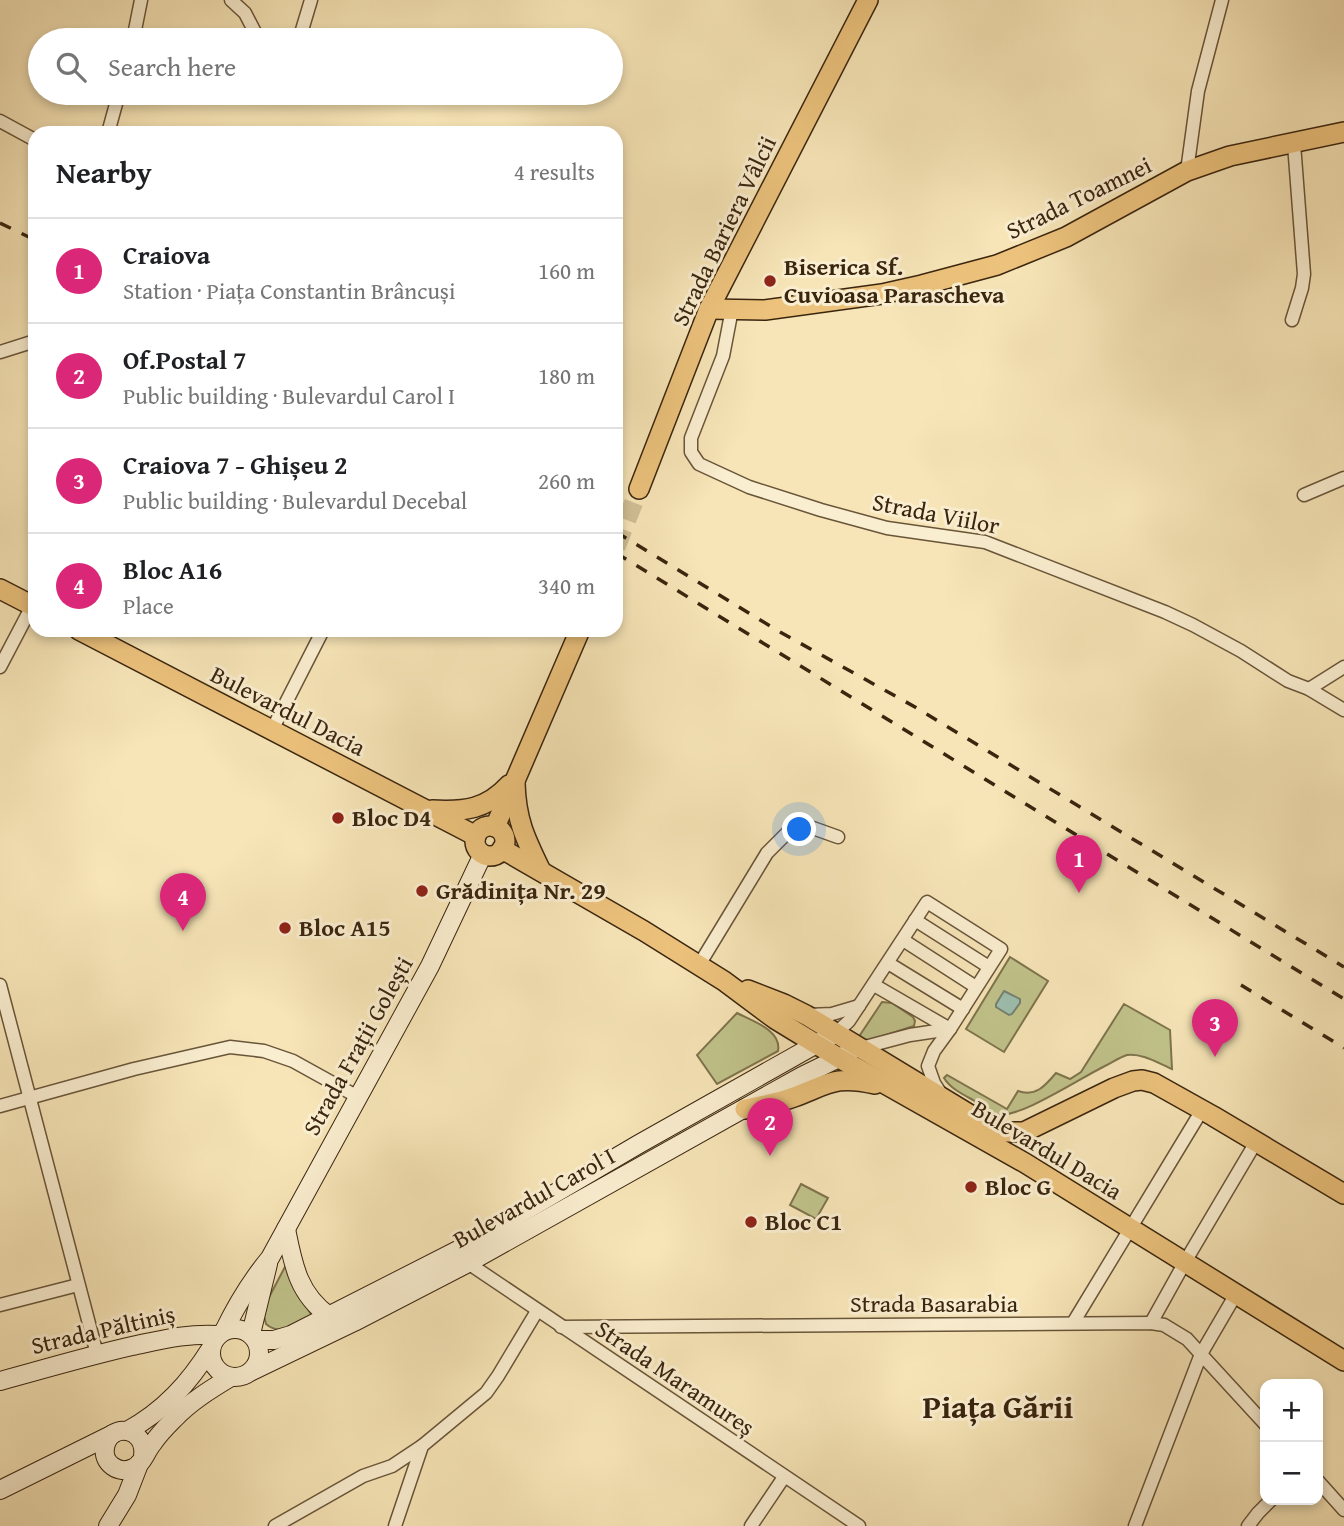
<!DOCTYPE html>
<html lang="en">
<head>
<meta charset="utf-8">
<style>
	:root { --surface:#fff; --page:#f6f6f6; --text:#202124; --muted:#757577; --line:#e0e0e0; --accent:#db2777 }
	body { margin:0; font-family:"Gentium Book Plus",serif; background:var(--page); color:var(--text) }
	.controls { position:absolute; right:21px; bottom:21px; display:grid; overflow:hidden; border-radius:14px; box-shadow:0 4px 10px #0003 }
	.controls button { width:63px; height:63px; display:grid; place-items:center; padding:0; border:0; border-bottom:2px solid var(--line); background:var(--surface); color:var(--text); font:35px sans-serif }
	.you { position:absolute; left:800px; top:830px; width:24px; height:24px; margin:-18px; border:5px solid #fff; border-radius:50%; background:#1a73e8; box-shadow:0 0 0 10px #1a73e833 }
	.badge { display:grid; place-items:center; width:46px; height:46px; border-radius:50%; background:var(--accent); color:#fff; font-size:23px; font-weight:700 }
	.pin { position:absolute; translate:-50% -58px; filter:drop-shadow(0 2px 4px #0008) }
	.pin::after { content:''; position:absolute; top:37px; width:24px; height:21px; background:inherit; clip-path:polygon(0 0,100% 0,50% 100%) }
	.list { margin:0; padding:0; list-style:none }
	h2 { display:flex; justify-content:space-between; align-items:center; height:91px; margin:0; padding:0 28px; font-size:30px }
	h2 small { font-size:23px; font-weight:400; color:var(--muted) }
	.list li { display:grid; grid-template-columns:46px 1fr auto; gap:21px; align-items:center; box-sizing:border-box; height:105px; padding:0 28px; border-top:2px solid var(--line) }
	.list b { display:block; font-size:26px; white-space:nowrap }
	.list p { margin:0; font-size:23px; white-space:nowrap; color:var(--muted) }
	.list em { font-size:23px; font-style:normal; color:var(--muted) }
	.icon { flex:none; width:38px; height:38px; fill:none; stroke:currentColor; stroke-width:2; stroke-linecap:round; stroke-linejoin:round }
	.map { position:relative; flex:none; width:1344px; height:1526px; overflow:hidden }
	.search { position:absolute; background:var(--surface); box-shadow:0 4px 10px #0003; left:28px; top:28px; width:595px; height:77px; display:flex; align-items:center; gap:18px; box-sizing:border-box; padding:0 24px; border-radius:38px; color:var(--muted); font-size:26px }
	.panel { position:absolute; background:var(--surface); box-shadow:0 4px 10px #0003; left:28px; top:126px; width:595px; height:511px; border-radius:21px }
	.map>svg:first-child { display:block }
</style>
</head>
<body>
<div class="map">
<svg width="1344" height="1526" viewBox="0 0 1344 1526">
	<rect width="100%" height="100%" fill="#f7e5b7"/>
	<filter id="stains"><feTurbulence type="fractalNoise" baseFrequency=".00286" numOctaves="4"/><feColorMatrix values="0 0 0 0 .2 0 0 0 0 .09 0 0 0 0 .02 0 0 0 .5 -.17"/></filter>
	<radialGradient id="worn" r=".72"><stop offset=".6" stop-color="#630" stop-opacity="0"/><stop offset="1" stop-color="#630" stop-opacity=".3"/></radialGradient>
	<!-- green -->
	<g fill="#c1c38b" stroke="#7e744d" stroke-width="2">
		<polygon points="1010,957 1048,981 1004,1052 966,1029"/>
		<polygon points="882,1002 892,1003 913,1017 915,1021 914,1026 867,1041 860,1038 860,1035"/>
		<path d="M1124 1004 1170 1030 1172 1069C1158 1063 1142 1053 1127 1055 1120 1057 1113 1062 1107 1065 1085 1075 1017 1121 996 1114 988 1112 980 1105 973 1100 962 1094 950 1088 944 1078L947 1075 1007 1109 1018 1091C1036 1097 1045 1086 1056 1073L1070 1079 1081 1072Z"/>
		<path d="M737 1013C752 1021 782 1030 778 1051L717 1084 697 1055Z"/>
		<polygon points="801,1184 828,1198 816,1219 790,1205"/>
		<path d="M287 1263 297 1291 312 1316C297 1324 281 1337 266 1324L263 1312 266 1303Z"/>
	</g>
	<!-- water -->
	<polygon fill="#9dbfb0" stroke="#758170" stroke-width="2" points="1004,991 1020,999 1020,1003 1012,1014 1009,1015 996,1007 996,1004"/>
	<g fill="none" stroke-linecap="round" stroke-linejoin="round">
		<!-- primary-tunnel -->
		<polyline stroke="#d1bf95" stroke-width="19" stroke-dasharray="19 10" stroke-linecap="butt" points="616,547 639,489"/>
		<!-- street casing -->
		<g stroke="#695539" stroke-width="15">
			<g id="street">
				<polyline points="231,0 245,13 259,40"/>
				<polyline points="133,40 141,0"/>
				<polyline points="299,40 311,0"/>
				<polyline points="0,121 35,140"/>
				<polyline points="108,133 119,93"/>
				<polyline points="1187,171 1198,91 1222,0"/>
				<polyline points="732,309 723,356 691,438 691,452 699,464 749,487 821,510 887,528 985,542 1165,612 1193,625 1241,651 1288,681 1309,689 1344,710"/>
				<polyline points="1292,320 1302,288 1304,274 1294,144"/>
				<polyline points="0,352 35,341"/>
				<polyline points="1304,495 1344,478"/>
				<polyline points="0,667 32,606"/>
				<polyline points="1309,689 1344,667"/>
				<polyline points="272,730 323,630"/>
				<polyline points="915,920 989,967"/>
				<polyline points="903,940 976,987"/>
				<polyline points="888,963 963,1009"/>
				<polyline points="699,965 767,853 789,831 796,827 810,827 838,837"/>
				<polyline points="0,985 97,1354"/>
				<polyline points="874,985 950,1029"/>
				<polyline points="808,1015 832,1014 859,1006"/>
				<polyline points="836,1033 849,1021 927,902 1001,949 950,1029 934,1051 928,1066 934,1083 941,1094"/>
				<polyline points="861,1048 910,1035 950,1029"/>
				<polyline points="0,1106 134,1069 230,1047 264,1051 293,1061 358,1097"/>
				<polyline points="466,1259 468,1263 859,1526"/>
				<polyline points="0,1305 78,1285"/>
				<polyline points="1073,1323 1202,1110"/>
				<polyline points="1151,1323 1185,1262 1256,1142"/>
				<polyline points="561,1327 1151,1323 1164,1325 1187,1339 1265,1424"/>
				<polyline points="1318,1481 1344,1510"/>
				<polyline points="275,1526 363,1476 392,1466 422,1446"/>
				<polyline points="395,1526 422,1446 486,1393 498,1376 537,1311"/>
				<polyline points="751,1526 784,1477"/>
				<polyline points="1135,1526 1201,1354 1236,1294"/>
				<polyline points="1248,1526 1258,1513 1271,1500"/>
			</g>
		</g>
		<!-- secondary casing -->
		<g stroke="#3a250f" stroke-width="20">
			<g id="secondary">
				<path d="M286 1229C293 1264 298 1294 329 1316"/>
				<circle cx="235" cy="1353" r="24"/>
				<path d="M224 1331C237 1304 251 1281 270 1258L430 966 483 854"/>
				<polyline points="251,1334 268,1264"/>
				<polyline points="256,1340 274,1340 291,1335 460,1249 639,1144 836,1033"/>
				<polyline points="250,1372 354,1322 468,1263 802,1076 849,1053"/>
				<path d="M0 1381C44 1369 88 1356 132 1346 161 1340 188 1333 218 1335"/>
				<path d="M127 1431C164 1411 189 1383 211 1348"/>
				<path d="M143 1456C147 1427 109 1421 105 1448 102 1463 119 1475 133 1468 143 1464 146 1451 153 1443 159 1434 167 1426 174 1419 190 1402 211 1389 231 1377"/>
				<polyline points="0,1490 113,1434"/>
				<polyline points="108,1526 127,1495 139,1464"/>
			</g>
		</g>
		<!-- primary casing -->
		<g stroke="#3a250f" stroke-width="22">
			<g id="primary">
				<polyline points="709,309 765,310 882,294 922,285 997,265 1066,237 1187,171 1230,156 1344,132"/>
				<polyline points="639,489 709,309 868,0"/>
				<polyline points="0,589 35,607"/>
				<polyline points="79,630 476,836"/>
				<path d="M515 783C516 820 525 838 541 871"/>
				<path d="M432 810C465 812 487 809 509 785"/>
				<circle cx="490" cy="841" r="15"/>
				<polyline points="495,827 580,630"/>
				<polyline points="502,849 644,931 724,981 775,1019 839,1058 1025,1163 1344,1361"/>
				<polyline points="748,990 784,1004 806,1015 992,1128 1006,1132 1024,1132 1114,1088 1133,1081 1142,1080 1154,1083 1213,1116 1344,1194"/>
				<path d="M745 1109C761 1106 778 1103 794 1097 829 1084 835 1075 875 1084"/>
			</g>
		</g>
		<!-- street -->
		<use href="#street" stroke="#faeed0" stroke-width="12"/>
		<!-- secondary -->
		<use href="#secondary" stroke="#faeed0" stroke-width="18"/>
		<!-- primary -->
		<use href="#primary" stroke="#ecc27c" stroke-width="19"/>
		<!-- rail -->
		<g stroke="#3a250f" stroke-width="3.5" stroke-dasharray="12 12" stroke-linecap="butt">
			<polyline points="0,223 35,240"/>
			<polyline points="616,532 780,632 915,707 1344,967"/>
			<polyline points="616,553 1344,999"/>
			<polyline points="1241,985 1344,1048"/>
		</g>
	</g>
	<!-- markers -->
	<g fill="#8f2418" stroke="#faeed0" stroke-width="2.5">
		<circle cx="770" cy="281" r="7"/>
		<circle cx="338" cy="818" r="7"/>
		<circle cx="422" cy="891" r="7"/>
		<circle cx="285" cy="928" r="7"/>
		<circle cx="971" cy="1187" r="7"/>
		<circle cx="751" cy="1222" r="7"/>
	</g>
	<g text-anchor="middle" stroke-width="6" stroke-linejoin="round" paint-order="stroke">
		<!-- street labels -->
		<g font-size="24" fill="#3a250f" stroke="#faeed0">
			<text transform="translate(1079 198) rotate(-26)" y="8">Strada Toamnei</text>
			<text transform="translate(724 231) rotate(-64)" y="8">Strada Bariera Vâlcii</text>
			<text transform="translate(936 514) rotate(11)" y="8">Strada Viilor</text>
			<text transform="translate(288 711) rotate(27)" y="8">Bulevardul Dacia</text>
			<text transform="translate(358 1046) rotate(-61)" y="8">Strada Frații Golești</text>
			<text transform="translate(1047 1150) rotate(31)" y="8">Bulevardul Dacia</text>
			<text transform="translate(534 1198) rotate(-29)" y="8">Bulevardul Carol I</text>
			<text x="934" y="1312">Strada Basarabia</text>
			<text transform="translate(103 1330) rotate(-13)" y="8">Strada Păltiniș</text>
			<text transform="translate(675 1378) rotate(34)" y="8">Strada Maramureș</text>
		</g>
		<!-- poi labels -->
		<g font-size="24" font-weight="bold" fill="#3a250f" stroke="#faeed0" text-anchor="start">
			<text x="784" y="275">Biserica Sf.<tspan x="784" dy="28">Cuvioasa Parascheva</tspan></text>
			<text x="352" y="826">Bloc D4</text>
			<text x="436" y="899">Grădinița Nr. 29</text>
			<text x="299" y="936">Bloc A15</text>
			<text x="985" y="1195">Bloc G</text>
			<text x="765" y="1230">Bloc C1</text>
		</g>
		<!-- district labels -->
		<g font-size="32" font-weight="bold" fill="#3a250f" stroke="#faeed0">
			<text x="998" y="1418">Piața Gării</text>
		</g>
	</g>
	<rect width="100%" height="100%" filter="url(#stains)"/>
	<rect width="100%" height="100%" fill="url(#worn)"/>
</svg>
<div class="controls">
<button>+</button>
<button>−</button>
</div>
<div class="you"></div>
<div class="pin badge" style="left:1079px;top:893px">1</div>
<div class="pin badge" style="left:770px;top:1156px">2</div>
<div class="pin badge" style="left:1215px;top:1057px">3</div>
<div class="pin badge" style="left:183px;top:931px">4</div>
<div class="search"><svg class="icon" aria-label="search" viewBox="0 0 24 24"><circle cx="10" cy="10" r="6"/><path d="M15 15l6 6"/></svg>Search here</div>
<section class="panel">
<h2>Nearby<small>4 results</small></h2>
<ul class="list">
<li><span class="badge">1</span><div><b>Craiova</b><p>Station · Piața Constantin Brâncuși</p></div><em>160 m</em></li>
<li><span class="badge">2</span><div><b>Of.Postal 7</b><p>Public building · Bulevardul Carol I</p></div><em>180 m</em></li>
<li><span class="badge">3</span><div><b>Craiova 7 - Ghișeu 2</b><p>Public building · Bulevardul Decebal</p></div><em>260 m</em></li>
<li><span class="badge">4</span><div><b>Bloc A16</b><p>Place</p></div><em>340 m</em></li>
</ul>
</section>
</div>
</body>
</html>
